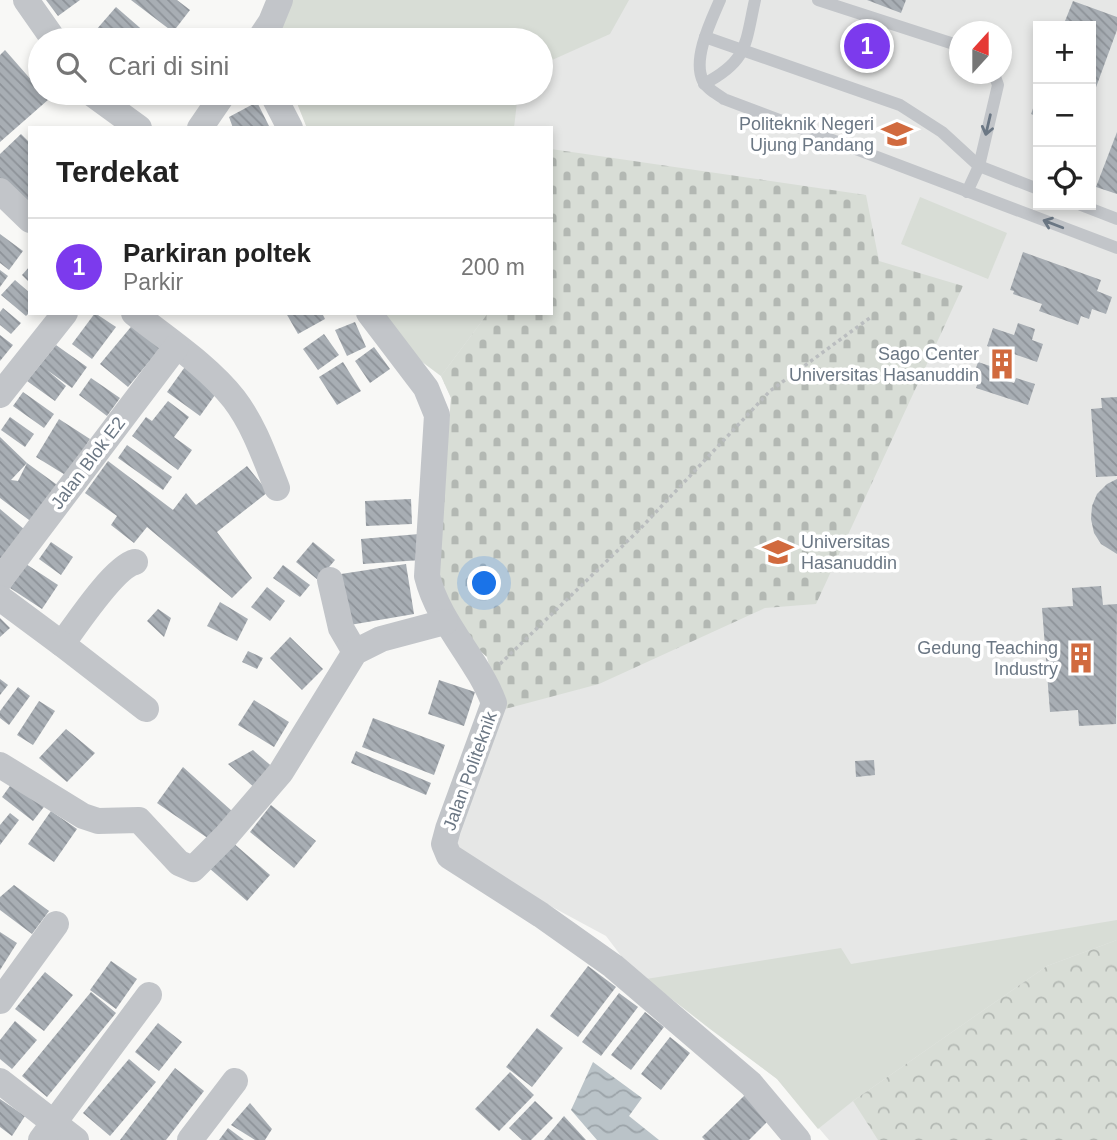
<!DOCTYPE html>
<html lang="id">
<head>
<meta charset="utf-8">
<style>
	:root { --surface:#fff; --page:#f2f2f2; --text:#222; --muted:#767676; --line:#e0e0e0; --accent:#7c3aed }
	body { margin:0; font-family:Helvetica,sans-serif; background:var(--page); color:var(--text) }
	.controls { position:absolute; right:21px; top:21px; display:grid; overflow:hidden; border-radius:0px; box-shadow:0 4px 10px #0003 }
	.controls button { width:63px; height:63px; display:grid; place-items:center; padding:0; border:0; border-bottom:2px solid var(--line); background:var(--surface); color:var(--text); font:35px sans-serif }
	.compass { position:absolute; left:949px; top:21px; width:63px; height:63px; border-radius:50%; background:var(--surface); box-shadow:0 4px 10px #0003; rotate:21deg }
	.you { position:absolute; left:485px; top:584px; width:24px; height:24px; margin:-18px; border:5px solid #fff; border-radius:50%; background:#1a73e8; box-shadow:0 0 0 10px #1a73e833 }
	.badge { display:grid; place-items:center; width:46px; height:46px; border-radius:50%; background:var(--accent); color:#fff; font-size:23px; font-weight:700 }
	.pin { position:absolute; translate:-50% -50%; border:4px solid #fff; box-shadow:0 2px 7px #0006 }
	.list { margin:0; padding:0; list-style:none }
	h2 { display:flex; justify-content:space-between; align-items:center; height:91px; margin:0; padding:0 28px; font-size:30px }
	h2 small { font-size:23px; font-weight:400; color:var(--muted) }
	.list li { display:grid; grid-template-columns:46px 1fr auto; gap:21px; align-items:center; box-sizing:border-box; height:98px; padding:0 28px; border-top:2px solid var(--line) }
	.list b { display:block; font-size:26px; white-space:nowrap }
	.list p { margin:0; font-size:23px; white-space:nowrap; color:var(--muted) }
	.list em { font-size:23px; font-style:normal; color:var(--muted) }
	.icon { flex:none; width:38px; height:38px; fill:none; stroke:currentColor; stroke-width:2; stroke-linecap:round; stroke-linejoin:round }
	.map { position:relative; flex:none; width:1117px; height:1140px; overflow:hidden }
	.search { position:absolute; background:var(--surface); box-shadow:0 4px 10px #0003; left:28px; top:28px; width:525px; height:77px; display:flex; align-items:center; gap:18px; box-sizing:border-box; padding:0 24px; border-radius:38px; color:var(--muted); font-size:26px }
	.panel { position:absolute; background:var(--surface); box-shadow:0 4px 10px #0003; left:28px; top:126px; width:525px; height:189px; border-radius:0px }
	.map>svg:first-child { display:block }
</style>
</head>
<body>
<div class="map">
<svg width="1117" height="1140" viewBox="0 0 1117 1140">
	<defs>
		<pattern id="forest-crowns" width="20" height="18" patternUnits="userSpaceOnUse" patternTransform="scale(1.75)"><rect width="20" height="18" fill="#d8ddd6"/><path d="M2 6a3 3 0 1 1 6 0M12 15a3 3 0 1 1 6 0" fill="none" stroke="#b3b8b3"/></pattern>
		<pattern id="cemetery-stones" width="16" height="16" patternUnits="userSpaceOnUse" patternTransform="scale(1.75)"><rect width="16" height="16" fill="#d8ddd6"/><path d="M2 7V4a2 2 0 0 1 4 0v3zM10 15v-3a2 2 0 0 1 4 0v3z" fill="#b3b8b3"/></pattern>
		<pattern id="water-waves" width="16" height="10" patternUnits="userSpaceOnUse" patternTransform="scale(1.75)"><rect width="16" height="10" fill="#bac3c8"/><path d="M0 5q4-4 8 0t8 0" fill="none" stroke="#9ba3a8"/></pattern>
		<pattern id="building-back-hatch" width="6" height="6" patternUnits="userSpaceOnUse" patternTransform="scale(1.75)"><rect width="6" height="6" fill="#a8aeb4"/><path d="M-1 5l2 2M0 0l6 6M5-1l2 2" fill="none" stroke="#8d9298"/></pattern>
	</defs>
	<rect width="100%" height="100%" fill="#f8f8f6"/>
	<!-- built -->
	<path fill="#e6e7e6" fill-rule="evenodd" d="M288 0H1117V1140H829L777 1079 628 965 606 936 517 888 467 857 453 841 501 710 487 657 466 638 437 579 451 398 441 376 405 349 379 313H551V128H307L293 93H541V40ZM1038 26H1091V205H1038ZM960 32H1002V74H960Z"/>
	<!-- grass -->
	<g fill="#d8ddd6">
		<polygon points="288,0 629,0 610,34 541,65 541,40 273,40"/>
		<polygon points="293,93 518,93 514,128 307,128"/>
		<polygon points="920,197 1007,233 988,279 901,244"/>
		<polygon points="379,313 488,313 441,376 405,349"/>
		<polygon points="1117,920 1117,940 1047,966 853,1101 818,1129 777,1079 710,1029 646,979 841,948 851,964"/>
	</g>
	<!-- forest -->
	<polygon fill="url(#forest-crowns)" points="1117,940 1117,1140 878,1140 853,1101 1047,966"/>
	<!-- cemetery -->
	<polygon fill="url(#cemetery-stones)" points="551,149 866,195 879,261 963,286 816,604 765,608 599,684 501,710 487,657 466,638 437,579 451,398 441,376 488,313 551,313"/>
	<!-- water -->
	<polygon fill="url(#water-waves)" points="593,1062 642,1098 629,1116 659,1140 597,1140 571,1110"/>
	<!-- building -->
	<g fill="url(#building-back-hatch)">
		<polygon points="46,0 80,0 58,16"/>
		<polygon points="131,0 177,0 190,10 173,32"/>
		<polygon points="867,0 906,0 901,13"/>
		<polygon points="1073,1 1117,17 1117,30 1091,101 1091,26 1063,26"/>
		<polygon points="116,7 154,40 108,40 96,30"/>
		<polygon points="5,50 40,90 40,93 49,99 0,142 0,55"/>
		<polygon points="183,93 208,93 198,105"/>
		<polygon points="1038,95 1038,117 1031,114"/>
		<polygon points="257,102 270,128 233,128 229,117"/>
		<polygon points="1117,132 1117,194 1096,187"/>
		<polygon points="21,134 30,143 30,212 0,182 0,154"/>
		<polygon points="0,234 23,251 9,270 0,263"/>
		<polygon points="1023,252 1101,280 1097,291 1112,297 1106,314 1092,309 1089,319 1081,316 1078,325 1039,311 1042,304 1013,294 1014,291 1010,290"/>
		<polygon points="30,266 30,283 22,275"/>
		<polygon points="0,270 8,276 0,287"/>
		<polygon points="15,280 30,293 30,312 26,316 1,295"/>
		<polygon points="3,308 21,323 11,334 0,325 0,312"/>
		<polygon points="95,313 116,327 92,359 72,344"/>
		<polygon points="286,313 322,313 325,319 298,334"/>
		<polygon points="135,322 163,345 128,387 100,364"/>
		<polygon points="355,322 366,347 347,356 335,330"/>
		<polygon points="1018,323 1035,329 1032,340 1043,344 1037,362 1014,354 1009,368 1003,366 999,379 1014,383 1016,378 1035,384 1028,405 976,388 980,376 974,374 978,362 993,367 998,350 987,346 993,328 1014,335"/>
		<polygon points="324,334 339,355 318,370 303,349"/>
		<polygon points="0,335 13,345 0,361"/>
		<polygon points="56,345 87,367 72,388 47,370 66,386 55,401 27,381"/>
		<polygon points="374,347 390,369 370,383 355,361"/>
		<polygon points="343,362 361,391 337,405 319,377"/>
		<polygon points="187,364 220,388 200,416 167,392"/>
		<polygon points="91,378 120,398 107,416 79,395"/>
		<polygon points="23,392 54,414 44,428 13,406"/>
		<polygon points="1117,397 1117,476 1096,477 1091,409 1102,408 1101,398"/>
		<polygon points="168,401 189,417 174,437 192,450 178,470 132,436 146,417 152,421"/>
		<polygon points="10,417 34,434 25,447 1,430"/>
		<polygon points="59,419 90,439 67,476 36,457"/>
		<polygon points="0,437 27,463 11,480 18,481 27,463 60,487 33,523 0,498"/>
		<polygon points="127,445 172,477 163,490 118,458"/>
		<polygon points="108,461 173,510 186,493 196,505 247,466 268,492 217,532 252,578 232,598 147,527 134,543 111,525 117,516 85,493"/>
		<polygon points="1117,479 1117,554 1101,544 1094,533 1091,519 1092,506 1097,494 1107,484"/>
		<polygon points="411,499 412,524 366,526 365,501"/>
		<polygon points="0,509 25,530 0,559"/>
		<polygon points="419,534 421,560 363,564 361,539"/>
		<polygon points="51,542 73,557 61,575 39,559"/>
		<polygon points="313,542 335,560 318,580 296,562"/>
		<polygon points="26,564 58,585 42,609 10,588"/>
		<polygon points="406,564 414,614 350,625 341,574"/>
		<polygon points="283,565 310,585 300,597 273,578"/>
		<polygon points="1101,586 1103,605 1117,604 1116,724 1079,726 1078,710 1050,712 1042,608 1073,606 1072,588"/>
		<polygon points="267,587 285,601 270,621 251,607"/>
		<polygon points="220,602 248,619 237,641 207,626"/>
		<polygon points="158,609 171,618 164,637 147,621"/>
		<polygon points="0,618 10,628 0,637"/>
		<polygon points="290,637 323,669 302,690 270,658"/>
		<polygon points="248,651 263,658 257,669 242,662"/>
		<polygon points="0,679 8,685 0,695"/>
		<polygon points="439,680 475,692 464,726 428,714"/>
		<polygon points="18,687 30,696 9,725 0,718 0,711"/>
		<polygon points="254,700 289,722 274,747 238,725"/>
		<polygon points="39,701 55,711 33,745 17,735"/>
		<polygon points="373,718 445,745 434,775 362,747"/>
		<polygon points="66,729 95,753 67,782 39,758"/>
		<polygon points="253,750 277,771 256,789 228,764"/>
		<polygon points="356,751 431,783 426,795 351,763"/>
		<polygon points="874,760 875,775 856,777 855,761"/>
		<polygon points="183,767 233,812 209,839 157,803"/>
		<polygon points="15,779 47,803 33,821 2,797"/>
		<polygon points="271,805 316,841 294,868 250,832"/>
		<polygon points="51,811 77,829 54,862 28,844"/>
		<polygon points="10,813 19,820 0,845 0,825"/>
		<polygon points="232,842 270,875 247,901 209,868"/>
		<polygon points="14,885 49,911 32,934 0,910 0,897"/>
		<polygon points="0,932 17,943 0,970"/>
		<polygon points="111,961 137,979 116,1009 90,990"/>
		<polygon points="588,966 616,987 578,1037 550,1016"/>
		<polygon points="45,972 73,995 44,1031 15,1009"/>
		<polygon points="91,992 116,1013 47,1097 22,1076"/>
		<polygon points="619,993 638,1007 601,1056 582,1042"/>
		<polygon points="645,1012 664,1027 631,1070 611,1055"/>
		<polygon points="15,1021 37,1040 12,1069 0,1059 0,1040"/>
		<polygon points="158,1023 182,1042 159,1071 135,1052"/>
		<polygon points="537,1028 563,1048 532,1087 506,1067"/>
		<polygon points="670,1037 690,1053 661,1090 641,1074"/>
		<polygon points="129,1059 156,1082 110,1136 83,1113"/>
		<polygon points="175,1068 204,1091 166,1140 120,1140"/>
		<polygon points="510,1072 534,1095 499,1131 475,1109"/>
		<polygon points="745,1095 769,1120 749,1140 705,1140 702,1137"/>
		<polygon points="0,1099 25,1116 12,1136 0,1127"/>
		<polygon points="535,1101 553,1118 531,1140 522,1140 509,1128"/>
		<polygon points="250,1103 272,1129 265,1140 255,1140 231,1125"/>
		<polygon points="564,1116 586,1140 544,1140"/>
		<polygon points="228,1128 244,1140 219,1140"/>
	</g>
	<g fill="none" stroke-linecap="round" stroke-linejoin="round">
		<!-- path -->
		<polyline stroke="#babdbf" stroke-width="3.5" stroke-dasharray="3.5 3.5" stroke-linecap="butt" points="500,664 640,529 770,391 871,317"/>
		<!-- service -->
		<g stroke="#c2c5c9" stroke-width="12">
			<path d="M720 0C711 21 692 59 703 81 706 88 717 94 724 99L1117 248"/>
			<polyline points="818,0 960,46"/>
			<polyline points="705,37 900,105 942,132 979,166 1038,189"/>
			<path d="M704 84C748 61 745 45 755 0"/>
			<polyline points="967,192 979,166 998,85 994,74"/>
			<polyline points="1081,205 1117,219"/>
		</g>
		<!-- minor -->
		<g stroke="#c2c5c9" stroke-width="26">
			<polyline points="26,0 54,40"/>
			<polyline points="259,40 271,22 280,0"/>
			<polyline points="91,93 139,128"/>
			<polyline points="272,93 290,128"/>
			<polyline points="200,128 224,93"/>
			<polyline points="0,191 30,220"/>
			<path d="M134 313C168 340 207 365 234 399 254 425 265 458 277 488"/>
			<path d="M369 313 426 388 437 415 427 576C439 624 477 658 494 703L448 829 444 844 449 856 541 915 613 966 751 1084 798 1140"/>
			<polyline points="0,395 65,313"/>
			<polyline points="0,580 176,347"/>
			<polyline points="330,580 341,628 355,652"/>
			<path d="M0 598 62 644C76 625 114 567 135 562"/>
			<polyline points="62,644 146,709"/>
			<polyline points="0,765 83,816 98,821 139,820 179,863 193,869 226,836 281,772 355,652 381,639 445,622"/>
			<polyline points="0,1001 56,924"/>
			<polyline points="0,1081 76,1140"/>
			<polyline points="41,1140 149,995"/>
			<polyline points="190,1140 235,1081"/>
		</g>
	</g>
	<!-- one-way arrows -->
	<defs><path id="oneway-shaft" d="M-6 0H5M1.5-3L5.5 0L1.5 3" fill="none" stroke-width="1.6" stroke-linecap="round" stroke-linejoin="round" transform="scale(1.75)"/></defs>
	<g stroke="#6b7784">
		<use href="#oneway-shaft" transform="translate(988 125) rotate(103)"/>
		<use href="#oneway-shaft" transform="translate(1053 224) rotate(-159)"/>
	</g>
	<!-- icons -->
	<defs>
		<g id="university-bare" transform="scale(2.415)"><path d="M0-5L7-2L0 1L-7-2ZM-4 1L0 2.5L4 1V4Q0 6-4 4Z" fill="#d16a3e" stroke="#fff" stroke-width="2.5" paint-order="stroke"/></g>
		<g id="building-bare" transform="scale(2.415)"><path d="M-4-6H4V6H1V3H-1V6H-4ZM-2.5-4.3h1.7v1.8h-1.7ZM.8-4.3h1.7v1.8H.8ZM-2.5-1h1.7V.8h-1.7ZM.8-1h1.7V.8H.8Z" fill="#d16a3e" stroke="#fff" stroke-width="2.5" paint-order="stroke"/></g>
	</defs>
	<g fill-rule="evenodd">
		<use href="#university-bare" x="897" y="134"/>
		<use href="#building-bare" x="1002" y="364"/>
		<use href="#university-bare" x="778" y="552"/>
		<use href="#building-bare" x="1081" y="658"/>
	</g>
	<g text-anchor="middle" stroke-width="7" stroke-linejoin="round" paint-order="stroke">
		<!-- poi labels -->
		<g font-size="18" fill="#6b7784" stroke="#fff" text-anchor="end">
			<text x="874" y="130">Politeknik Negeri<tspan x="874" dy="21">Ujung Pandang</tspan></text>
			<text x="979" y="360">Sago Center<tspan x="979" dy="21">Universitas Hasanuddin</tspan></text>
			<text x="801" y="548" text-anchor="start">Universitas<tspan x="801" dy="21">Hasanuddin</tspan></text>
			<text x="1058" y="654">Gedung Teaching<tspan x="1058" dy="21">Industry</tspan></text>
		</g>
		<!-- street labels -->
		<g font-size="18" fill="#6b7784" stroke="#fff">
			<text transform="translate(88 463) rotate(-53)" y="6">Jalan Blok E2</text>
			<text transform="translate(470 771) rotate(-70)" y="6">Jalan Politeknik</text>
		</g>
	</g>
</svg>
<div class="controls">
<button>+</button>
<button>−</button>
<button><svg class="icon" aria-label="locate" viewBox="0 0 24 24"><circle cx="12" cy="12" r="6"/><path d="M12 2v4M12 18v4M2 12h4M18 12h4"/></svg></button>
</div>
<svg class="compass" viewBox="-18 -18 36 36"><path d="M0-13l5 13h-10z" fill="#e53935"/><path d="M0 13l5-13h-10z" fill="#767676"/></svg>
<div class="you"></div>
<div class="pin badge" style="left:867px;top:46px">1</div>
<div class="search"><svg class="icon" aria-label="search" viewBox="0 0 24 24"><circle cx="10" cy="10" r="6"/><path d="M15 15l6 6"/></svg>Cari di sini</div>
<section class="panel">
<h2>Terdekat<small></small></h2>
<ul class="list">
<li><span class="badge">1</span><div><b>Parkiran poltek</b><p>Parkir</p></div><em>200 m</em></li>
</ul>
</section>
</div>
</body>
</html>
